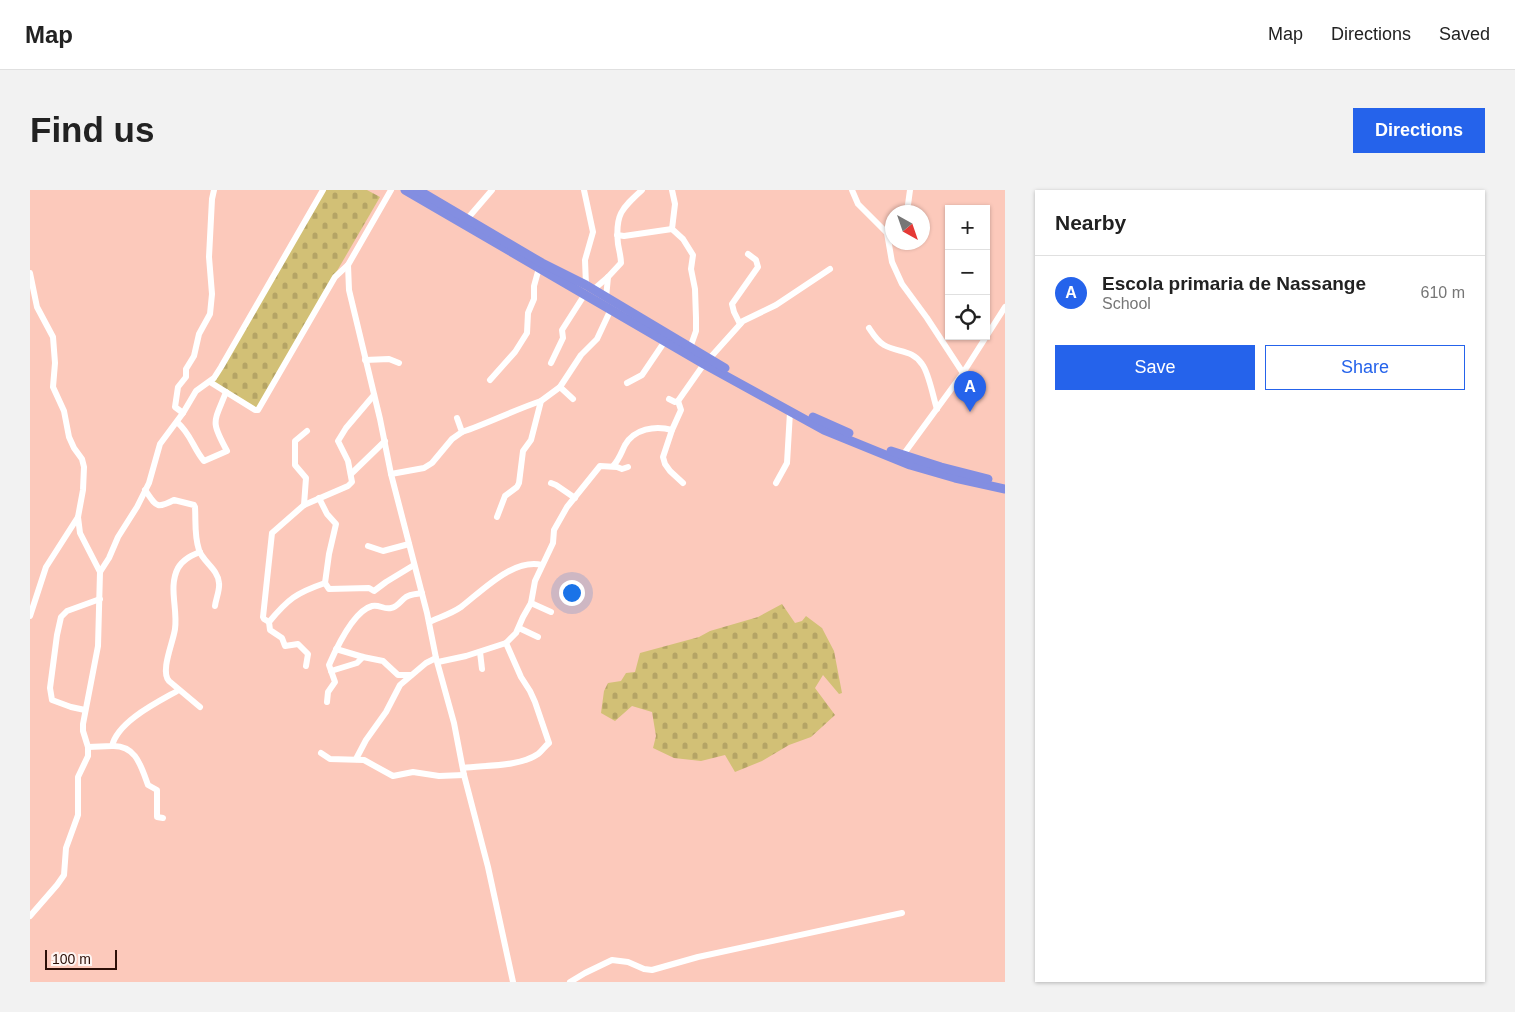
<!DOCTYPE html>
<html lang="en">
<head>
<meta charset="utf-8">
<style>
	:root { --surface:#fff; --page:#f2f2f2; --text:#222; --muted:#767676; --line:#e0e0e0; --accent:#2563eb }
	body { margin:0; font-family:Arial,sans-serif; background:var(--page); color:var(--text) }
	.controls { position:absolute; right:15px; top:15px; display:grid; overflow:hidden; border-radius:0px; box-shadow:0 1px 4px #0004 }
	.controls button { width:45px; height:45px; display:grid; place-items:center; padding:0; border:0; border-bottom:1px solid var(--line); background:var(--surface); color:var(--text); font:25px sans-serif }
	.compass { position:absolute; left:855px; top:15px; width:45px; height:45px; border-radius:50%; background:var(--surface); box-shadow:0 1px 4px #0004; rotate:140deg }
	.scale { position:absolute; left:15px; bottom:12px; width:72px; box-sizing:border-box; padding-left:5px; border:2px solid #2d1008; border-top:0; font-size:14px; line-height:18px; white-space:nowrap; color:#2d1008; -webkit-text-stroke:4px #fef5f3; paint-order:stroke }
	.you { position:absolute; left:541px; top:402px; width:18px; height:18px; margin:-12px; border:4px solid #fff; border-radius:50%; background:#1a73e8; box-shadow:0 0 0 8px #1a73e833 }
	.badge { display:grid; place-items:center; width:32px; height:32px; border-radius:50%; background:var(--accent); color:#fff; font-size:16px; font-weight:700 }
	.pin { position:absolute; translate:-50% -41px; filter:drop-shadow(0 1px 2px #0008) }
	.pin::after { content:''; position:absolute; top:26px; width:18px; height:15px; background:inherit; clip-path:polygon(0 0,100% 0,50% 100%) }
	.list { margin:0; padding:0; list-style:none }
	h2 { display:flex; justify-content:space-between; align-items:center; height:65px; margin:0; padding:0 20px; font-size:21px }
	h2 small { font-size:16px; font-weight:400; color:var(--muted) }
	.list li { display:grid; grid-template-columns:32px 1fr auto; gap:15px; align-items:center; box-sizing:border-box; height:75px; padding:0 20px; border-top:1px solid var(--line) }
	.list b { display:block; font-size:19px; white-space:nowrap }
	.list p { margin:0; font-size:16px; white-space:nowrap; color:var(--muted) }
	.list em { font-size:16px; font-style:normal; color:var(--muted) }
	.actions { display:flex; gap:10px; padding:15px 20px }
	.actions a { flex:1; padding:11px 0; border:1px solid var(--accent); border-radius:0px; text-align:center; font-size:18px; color:var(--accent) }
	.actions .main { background:var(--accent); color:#fff }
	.icon { flex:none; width:28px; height:28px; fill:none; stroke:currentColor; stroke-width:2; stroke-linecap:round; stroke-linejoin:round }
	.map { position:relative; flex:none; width:975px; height:792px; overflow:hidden; border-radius:0px }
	header { display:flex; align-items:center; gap:30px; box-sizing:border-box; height:70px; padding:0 25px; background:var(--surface); border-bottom:1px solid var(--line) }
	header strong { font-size:24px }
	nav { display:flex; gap:28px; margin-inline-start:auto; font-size:18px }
	.intro { display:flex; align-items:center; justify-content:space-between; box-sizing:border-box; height:120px; padding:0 30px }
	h1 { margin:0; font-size:35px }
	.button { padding:12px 22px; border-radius:0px; background:var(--accent); color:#fff; font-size:18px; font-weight:700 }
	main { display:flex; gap:30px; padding:0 30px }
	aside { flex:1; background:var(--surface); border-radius:0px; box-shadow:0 1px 4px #0004 }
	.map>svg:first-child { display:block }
</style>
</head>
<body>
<header>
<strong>Map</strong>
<nav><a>Map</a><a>Directions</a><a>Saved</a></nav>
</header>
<div class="intro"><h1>Find us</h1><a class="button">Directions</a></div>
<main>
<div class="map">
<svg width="975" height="792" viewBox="0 0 975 792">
	<defs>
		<pattern id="cemetery-stones" width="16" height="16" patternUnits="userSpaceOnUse" patternTransform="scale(1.25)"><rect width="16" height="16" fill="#d2c076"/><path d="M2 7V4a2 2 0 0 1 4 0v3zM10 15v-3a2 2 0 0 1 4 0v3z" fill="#b5a465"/></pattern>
	</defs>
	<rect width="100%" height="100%" fill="#fcc9bb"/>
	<!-- cemetery -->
	<g fill="url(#cemetery-stones)">
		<polygon points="295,0 337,0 350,7 225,222 182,196"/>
		<polygon points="752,414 765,433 772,431 776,426 792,438 804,461 812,503 809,504 793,485 785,498 805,525 781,547 759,555 732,571 705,582 695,565 671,571 644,568 623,558 626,546 622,522 602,516 585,531 571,523 574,501 578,493 591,491 596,483 605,482 610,463 669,447 680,441 728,427"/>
	</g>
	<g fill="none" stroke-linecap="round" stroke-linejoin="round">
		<!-- minor -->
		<g stroke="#fff" stroke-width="6">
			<polyline points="361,0 318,75 319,100 350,229 361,284 397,423 406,468 424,533 434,585 458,677 483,792"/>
			<polyline points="554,0 563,42 555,70 556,95"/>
			<polyline points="642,0 645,14 642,39 653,49 663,65 661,79 665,99 666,128 666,141 660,158"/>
			<polyline points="822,0 828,14 857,43 862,72 872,94 897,128 933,183"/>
			<polyline points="877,22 880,0"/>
			<polyline points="438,28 462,0"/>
			<polyline points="587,45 594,46 642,39"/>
			<polyline points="0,83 7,117 23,147 25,173 23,197 34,221 39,247 44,258 52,269 54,277 53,300 48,327 50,343 70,382"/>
			<path d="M563 100 578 87 591 73C591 67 589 60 588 54 585 25 591 19 612 0"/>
			<polyline points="576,108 578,87"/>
			<polyline points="710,134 704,122 702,114 728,77 726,70 718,64"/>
			<path d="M839 138C843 144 847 151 854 155 868 163 882 159 892 174 899 183 903 207 907 219"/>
			<polyline points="679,169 713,131 746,115 800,79"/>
			<polyline points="335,170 359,169 369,173"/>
			<polyline points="521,173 533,148 532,140 555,104"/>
			<polyline points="460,190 485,162 497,143 498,123 504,109 504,96 509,78"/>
			<polyline points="180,192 196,202"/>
			<polyline points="597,193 612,185 635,151"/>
			<polyline points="530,197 551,165 567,149 581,119"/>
			<polyline points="639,209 645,212 648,211 674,174"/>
			<polyline points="648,211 651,220 642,240 633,267 635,274 640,281 653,293"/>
			<polyline points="153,223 145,217 148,197 156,187 156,179 164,166 169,144 180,124 182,104 179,67 182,9 184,0"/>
			<path d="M147 232C161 244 163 258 174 271L197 261C180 230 184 233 196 202L225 220H228L305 87 318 75"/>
			<path d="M432 242C459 233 484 220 511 211"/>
			<polyline points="873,265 933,183 975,117"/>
			<path d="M583 276C589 270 591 263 595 255 604 239 625 235 642 240"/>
			<polyline points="321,284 355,251"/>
			<polyline points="361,284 394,278 402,273 422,249 432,242 427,228"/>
			<polyline points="521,293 526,295 545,308"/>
			<polyline points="746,293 757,273 760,222"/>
			<path d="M115 300C126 315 125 320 144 310L164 315 165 317C166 332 164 345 169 360 173 372 188 379 189 393 190 400 186 408 185 416"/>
			<polyline points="289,308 297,324 306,334 299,364 295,393 299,399 339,398 344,401 356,392 384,375"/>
			<polyline points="274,315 276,288 265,275 265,251 277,241"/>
			<polyline points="467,327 475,306 487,297 489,293 493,261 501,250 511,211 530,197 543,209"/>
			<polyline points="338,356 353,361 379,354"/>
			<path d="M170 362C161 366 153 369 148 378 138 397 148 419 145 439 143 453 130 481 139 491L170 517"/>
			<polyline points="501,413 521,422"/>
			<polyline points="0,426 16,377 48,327"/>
			<polyline points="239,432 234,429 233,427 242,343 274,315 318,296 322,292 318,271 308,251 316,238 344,205"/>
			<path d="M399 432C410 427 421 424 431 417 452 401 483 368 512 375"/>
			<polyline points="489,438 508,447"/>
			<polyline points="306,459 333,467 353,471 368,485 381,485"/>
			<polyline points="450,462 452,479"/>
			<polyline points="408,472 436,466 476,453 486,443 493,427 501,413 505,391 523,353 524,340 537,317 570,276 587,277 592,279 598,277"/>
			<path d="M276 476 278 464 268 454 255 456 252 448 240 440 239 432C258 409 266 403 295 393"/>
			<polyline points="301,481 327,473 333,467"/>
			<path d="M297 512 298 502 305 492 299 475C306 459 323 421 342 416 349 414 354 420 361 418 368 417 371 410 376 407 380 404 387 404 392 403"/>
			<polyline points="55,520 41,517 22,510 20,498 27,445 31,427 37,421 70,409"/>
			<path d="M82 556C106 555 111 576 118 595L127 600V627L133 628"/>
			<path d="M58 557 82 556C88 531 128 512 149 500"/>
			<polyline points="291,563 300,569 334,570 363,586 383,582 409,586 434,585"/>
			<polyline points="326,569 336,550 356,522 370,495 396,473 406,468"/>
			<path d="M433 578C455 575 489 577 508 564 512 561 515 556 519 553L505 512 500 501 491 487 476 453"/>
			<polyline points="0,726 27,695 34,685 36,658 48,625 48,587 58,566 58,557 53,541 53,534 68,456 70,382 79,368 88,347 107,317 119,293 130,254 153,223 166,201 184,188 191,177 293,0"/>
			<polyline points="540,792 555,783 582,770 598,772 614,779 622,780 668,767 872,723"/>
		</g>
		<!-- highway -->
		<g stroke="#838ee1" stroke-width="9">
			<polyline points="375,0 674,174 794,240 880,275 925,288 975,299"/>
			<polyline points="388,0 512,73 556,95 695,178"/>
			<polyline points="783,227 819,243"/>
			<polyline points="861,261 911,277 958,289"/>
		</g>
	</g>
</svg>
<div class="controls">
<button>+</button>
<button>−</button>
<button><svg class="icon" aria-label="locate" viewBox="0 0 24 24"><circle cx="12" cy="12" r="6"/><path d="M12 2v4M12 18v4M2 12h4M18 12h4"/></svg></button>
</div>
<svg class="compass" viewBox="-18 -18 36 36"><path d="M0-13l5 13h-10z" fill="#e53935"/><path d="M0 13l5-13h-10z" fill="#767676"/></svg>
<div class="scale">100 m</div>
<div class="you"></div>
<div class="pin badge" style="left:940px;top:222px">A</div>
</div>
<aside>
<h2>Nearby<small></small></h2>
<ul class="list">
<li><span class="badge">A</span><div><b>Escola primaria de Nassange</b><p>School</p></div><em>610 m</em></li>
</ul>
<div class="actions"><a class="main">Save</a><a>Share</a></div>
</aside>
</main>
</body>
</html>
